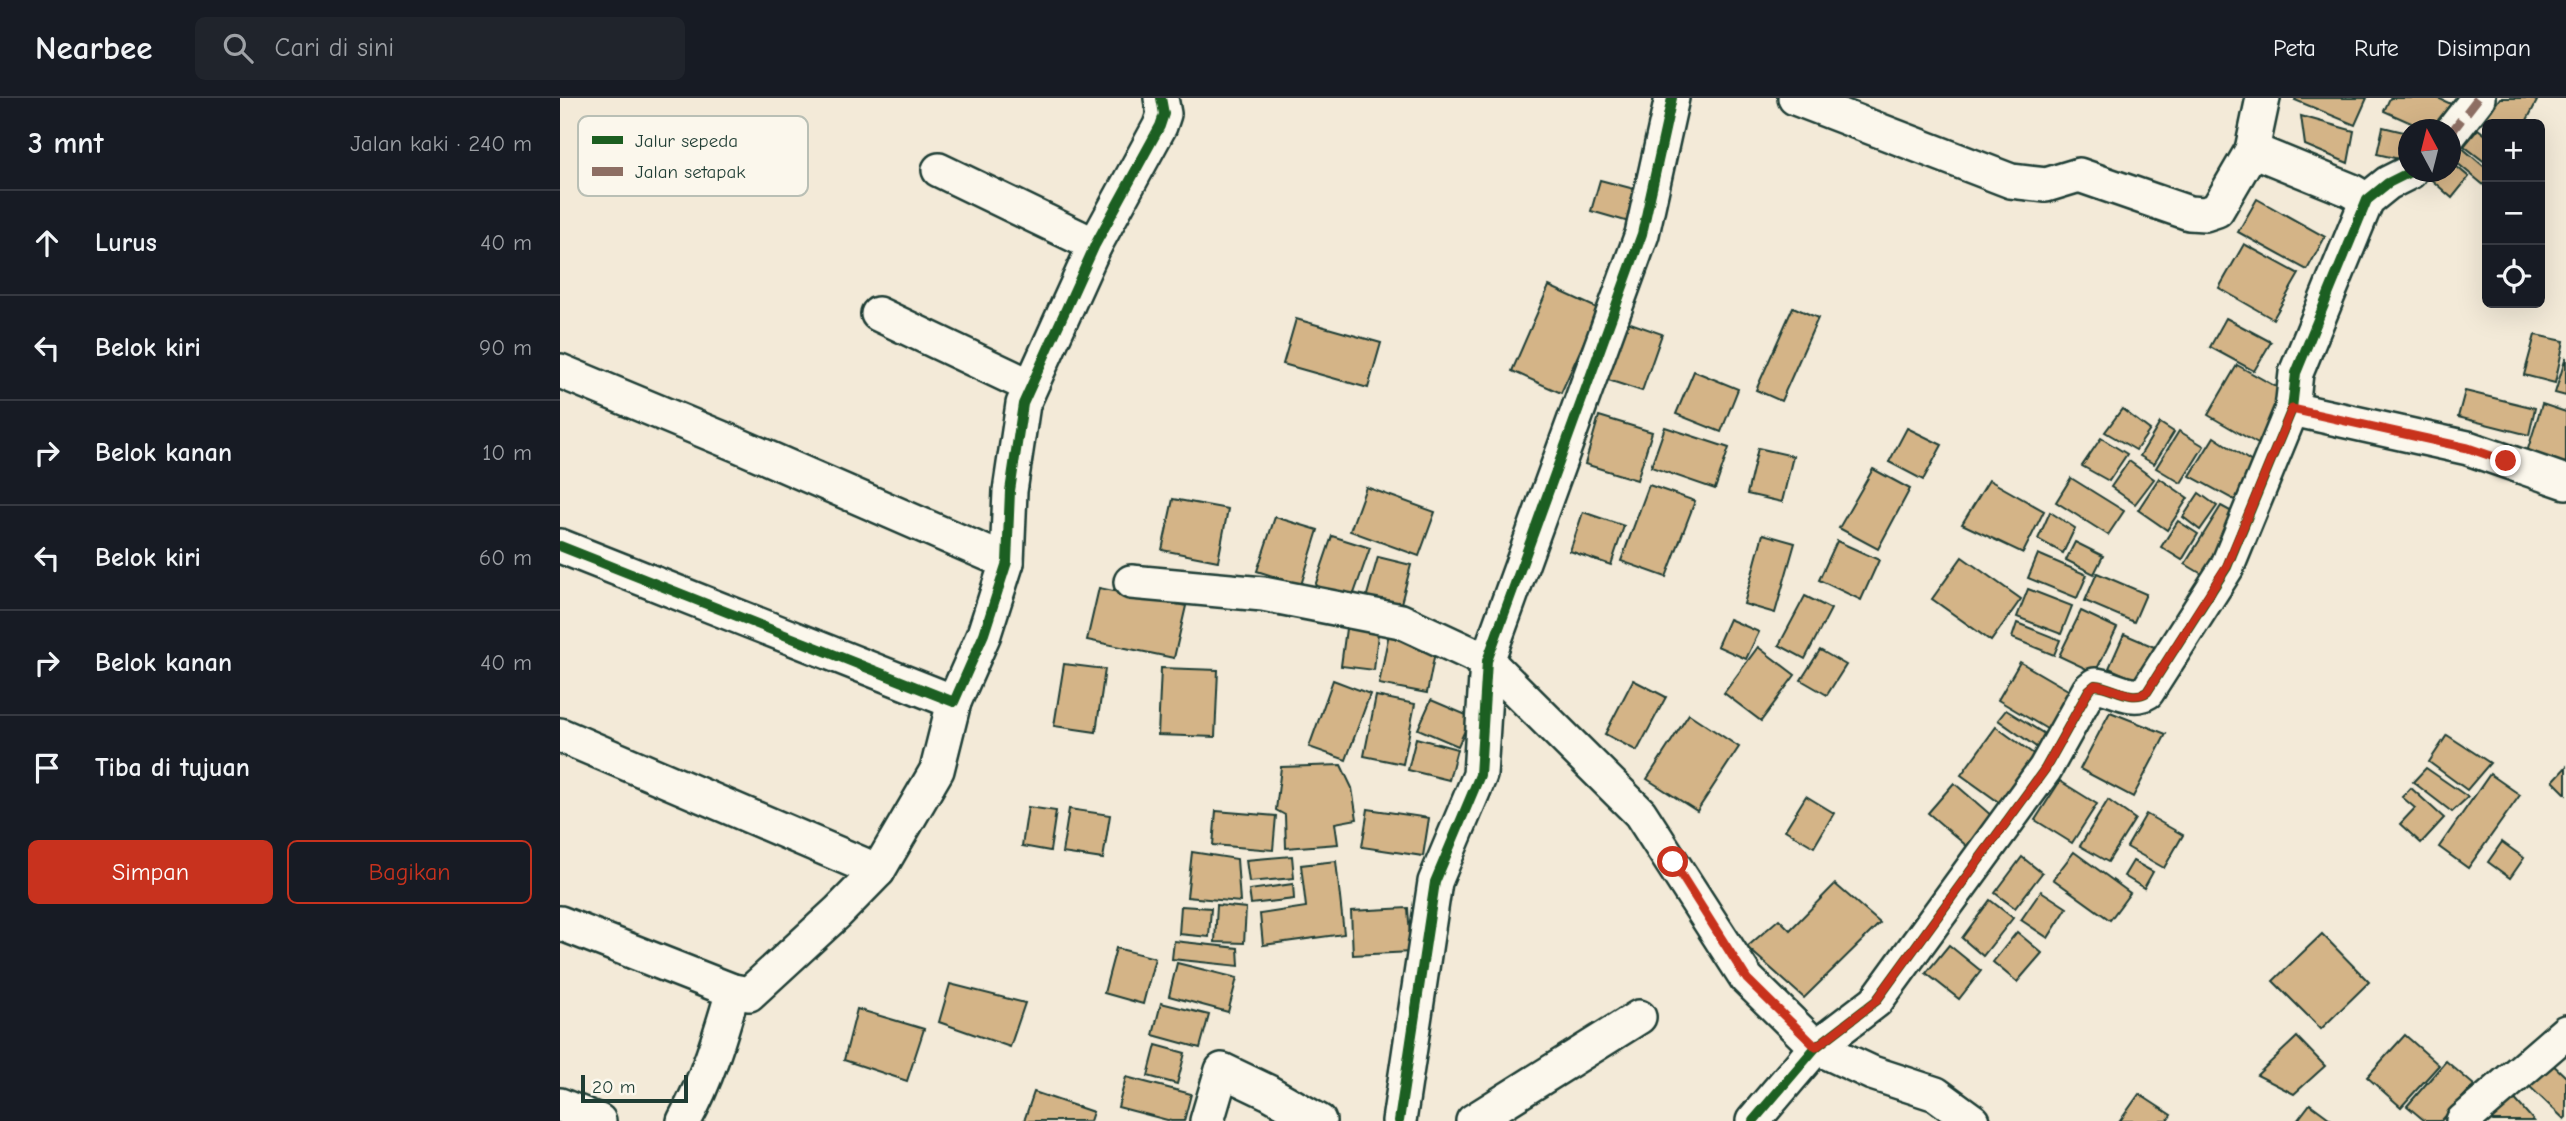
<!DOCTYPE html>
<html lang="id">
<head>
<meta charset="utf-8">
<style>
	:root { --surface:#171b24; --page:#20242c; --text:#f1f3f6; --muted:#9ea1a6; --line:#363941; --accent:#c8321e }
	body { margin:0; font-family:"Comic Neue",sans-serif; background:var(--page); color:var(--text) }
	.controls { position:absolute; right:21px; top:21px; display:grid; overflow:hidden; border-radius:10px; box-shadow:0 7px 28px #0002 }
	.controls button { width:63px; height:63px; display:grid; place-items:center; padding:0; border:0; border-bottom:2px solid var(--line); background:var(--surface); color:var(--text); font:35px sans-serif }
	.compass { position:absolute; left:1838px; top:21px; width:63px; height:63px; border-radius:50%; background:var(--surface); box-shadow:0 7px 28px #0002; rotate:353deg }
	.scale { position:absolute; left:21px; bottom:18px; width:107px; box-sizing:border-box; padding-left:7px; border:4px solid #1f3d34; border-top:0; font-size:19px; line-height:24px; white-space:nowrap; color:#1f3d34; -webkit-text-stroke:5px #fbf7ec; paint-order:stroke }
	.stop { position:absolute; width:21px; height:21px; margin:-16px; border:5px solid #c8321e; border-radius:50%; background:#fff }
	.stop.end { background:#c8321e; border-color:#fff; box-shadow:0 2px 7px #0008 }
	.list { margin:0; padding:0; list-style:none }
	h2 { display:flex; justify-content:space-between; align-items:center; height:91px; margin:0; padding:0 28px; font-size:30px }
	h2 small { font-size:23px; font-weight:400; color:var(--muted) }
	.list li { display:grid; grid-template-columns:46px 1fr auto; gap:21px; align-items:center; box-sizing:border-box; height:105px; padding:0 28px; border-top:2px solid var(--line) }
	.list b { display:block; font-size:26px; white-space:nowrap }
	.list em { font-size:23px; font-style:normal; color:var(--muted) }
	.actions { display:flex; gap:14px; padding:21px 28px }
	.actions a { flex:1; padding:16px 0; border:2px solid var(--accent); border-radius:10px; text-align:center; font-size:24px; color:var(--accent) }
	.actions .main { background:var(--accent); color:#fff }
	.icon { flex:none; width:38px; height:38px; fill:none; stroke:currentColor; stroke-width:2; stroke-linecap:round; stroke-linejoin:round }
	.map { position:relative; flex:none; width:2006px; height:1023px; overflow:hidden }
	header { display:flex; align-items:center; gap:42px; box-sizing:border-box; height:98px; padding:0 35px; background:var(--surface); border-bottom:2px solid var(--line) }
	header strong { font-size:33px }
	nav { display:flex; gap:38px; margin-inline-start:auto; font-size:24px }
	.search { width:490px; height:63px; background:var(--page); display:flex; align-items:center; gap:18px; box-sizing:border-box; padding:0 24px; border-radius:10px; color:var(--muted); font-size:26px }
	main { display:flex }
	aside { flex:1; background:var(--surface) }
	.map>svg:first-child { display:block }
</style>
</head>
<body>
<header>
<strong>Nearbee</strong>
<div class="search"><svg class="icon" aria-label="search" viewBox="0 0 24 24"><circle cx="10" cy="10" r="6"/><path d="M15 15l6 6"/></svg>Cari di sini</div>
<nav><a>Peta</a><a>Rute</a><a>Disimpan</a></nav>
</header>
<main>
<aside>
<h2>3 mnt<small>Jalan kaki · 240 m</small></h2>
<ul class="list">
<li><svg class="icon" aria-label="ahead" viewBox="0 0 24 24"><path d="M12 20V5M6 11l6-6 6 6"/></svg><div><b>Lurus</b></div><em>40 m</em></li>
<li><svg class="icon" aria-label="left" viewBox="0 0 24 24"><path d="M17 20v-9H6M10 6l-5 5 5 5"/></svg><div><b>Belok kiri</b></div><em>90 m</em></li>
<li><svg class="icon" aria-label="right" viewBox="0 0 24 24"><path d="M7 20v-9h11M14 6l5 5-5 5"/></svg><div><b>Belok kanan</b></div><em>10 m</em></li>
<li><svg class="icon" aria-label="left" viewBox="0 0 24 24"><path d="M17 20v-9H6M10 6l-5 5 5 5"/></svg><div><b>Belok kiri</b></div><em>60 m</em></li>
<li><svg class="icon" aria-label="right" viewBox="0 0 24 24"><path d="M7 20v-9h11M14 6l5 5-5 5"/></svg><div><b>Belok kanan</b></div><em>40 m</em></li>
<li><svg class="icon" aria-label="arrive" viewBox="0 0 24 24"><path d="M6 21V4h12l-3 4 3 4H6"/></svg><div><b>Tiba di tujuan</b></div></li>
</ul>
<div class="actions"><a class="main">Simpan</a><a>Bagikan</a></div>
</aside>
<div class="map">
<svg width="2006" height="1023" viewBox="0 0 2006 1023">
	<rect width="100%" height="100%" fill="#f3ead8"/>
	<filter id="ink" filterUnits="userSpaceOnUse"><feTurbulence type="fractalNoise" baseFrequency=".0143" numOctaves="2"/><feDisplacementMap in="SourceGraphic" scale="14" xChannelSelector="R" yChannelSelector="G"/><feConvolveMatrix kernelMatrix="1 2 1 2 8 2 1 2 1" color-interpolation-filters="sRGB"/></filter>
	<g filter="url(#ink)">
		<!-- building -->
		<g fill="#d4b487" stroke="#1f3d34" stroke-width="2">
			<polygon points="1736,0 1807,0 1795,27 1735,2"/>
			<polygon points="1830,0 1878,0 1891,6 1879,32 1867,32 1824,13"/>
			<polygon points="1940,0 1971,0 1977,3 1965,26 1940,26 1926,20"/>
			<polygon points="1741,18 1794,33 1788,65 1745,47"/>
			<polygon points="1823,29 1848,35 1848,63 1817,56"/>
			<polygon points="1918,31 1927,38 1926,65 1904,48"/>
			<polygon points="1894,43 1927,71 1926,89 1890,59 1890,47"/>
			<polygon points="1890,63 1909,79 1892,100 1867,78 1871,74 1890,74"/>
			<polygon points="1040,82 1078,92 1069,124 1031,113"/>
			<polygon points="1697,101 1765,139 1747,172 1678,134"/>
			<polygon points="1684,146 1739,176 1713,221 1659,190"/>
			<polygon points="989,188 1039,211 1001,295 952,273"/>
			<polygon points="1233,209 1258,220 1221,303 1196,292"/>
			<polygon points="1666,220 1711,244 1694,273 1650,249"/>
			<polygon points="736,221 821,245 808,290 723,266"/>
			<polygon points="1059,221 1102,236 1082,293 1039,279"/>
			<polygon points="1975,237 2004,243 1995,285 1964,277"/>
			<polygon points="2006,259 2006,298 1995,295"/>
			<polygon points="1677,267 1727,295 1698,346 1648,317"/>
			<polygon points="1134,273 1178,291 1161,334 1116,316"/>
			<polygon points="1905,293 1975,310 1969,337 1898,319"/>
			<polygon points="1982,306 2006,314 2006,367 1967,354"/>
			<polygon points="1562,311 1590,332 1576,352 1545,334"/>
			<polygon points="1039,318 1092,334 1077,382 1025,366"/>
			<polygon points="1600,325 1614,334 1594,366 1580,358"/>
			<polygon points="1105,329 1169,350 1155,391 1091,369"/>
			<polygon points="1347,330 1382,347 1363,382 1329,364"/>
			<polygon points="1619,333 1644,348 1621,385 1596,370"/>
			<polygon points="1654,339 1695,366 1676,403 1630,378"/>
			<polygon points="1541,340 1567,356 1549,383 1522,368"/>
			<polygon points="1198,350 1233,358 1222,404 1187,396"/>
			<polygon points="1569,363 1594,381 1575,406 1551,389"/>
			<polygon points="1313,371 1350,391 1318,451 1279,430"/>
			<polygon points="1511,380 1564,413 1548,437 1496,404"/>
			<polygon points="1599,380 1628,400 1607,432 1578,412"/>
			<polygon points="1429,382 1484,413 1463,455 1402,426"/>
			<polygon points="1089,387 1135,403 1106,479 1061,463"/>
			<polygon points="806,389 875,414 859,458 790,433"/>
			<polygon points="1639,395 1657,408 1640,432 1623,419"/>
			<polygon points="613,401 668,411 658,463 602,452"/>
			<polygon points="1661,408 1685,421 1647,479 1625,466"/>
			<polygon points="1023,414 1064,428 1051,467 1010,453"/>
			<polygon points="1490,414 1515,430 1503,455 1478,441"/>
			<polygon points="715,419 758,432 741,487 697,473"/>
			<polygon points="1618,423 1638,436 1622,462 1601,449"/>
			<polygon points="1203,436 1235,445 1215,515 1184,506"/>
			<polygon points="772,438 810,450 791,504 754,491"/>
			<polygon points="1277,443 1319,462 1301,502 1259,482"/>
			<polygon points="1515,444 1543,458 1534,476 1506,462"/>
			<polygon points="1478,456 1527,477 1517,500 1468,480"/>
			<polygon points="818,459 851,467 839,513 805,504"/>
			<polygon points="1402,459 1461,501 1431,543 1372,501"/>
			<polygon points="1537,475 1586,496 1574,524 1525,503"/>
			<polygon points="539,490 626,508 614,560 527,542"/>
			<polygon points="1468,491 1512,508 1501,536 1457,519"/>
			<polygon points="1245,498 1271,511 1245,561 1219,547"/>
			<polygon points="1521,513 1557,530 1535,575 1499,558"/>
			<polygon points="1169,521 1199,534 1186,561 1157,548"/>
			<polygon points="787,523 819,526 814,572 781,568"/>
			<polygon points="1457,525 1500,542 1494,557 1452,540"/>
			<polygon points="829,535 877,544 867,595 819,586"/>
			<polygon points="1564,536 1606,554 1590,588 1549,570"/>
			<polygon points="1198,549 1235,577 1201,623 1164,595"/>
			<polygon points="1260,552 1286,567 1267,597 1241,582"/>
			<polygon points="1460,564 1520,599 1497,637 1438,602"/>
			<polygon points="504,566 545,571 536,634 494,628"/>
			<polygon points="601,570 658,572 655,639 598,637"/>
			<polygon points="773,582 810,596 786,662 749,649"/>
			<polygon points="1073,582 1106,599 1077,653 1045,636"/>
			<polygon points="816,598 855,606 843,666 804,658"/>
			<polygon points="871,602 911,619 898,648 858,631"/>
			<polygon points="1446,612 1491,640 1482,653 1438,622"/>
			<polygon points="1550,614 1606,636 1573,699 1520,671"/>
			<polygon points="1129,616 1179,649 1137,713 1087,681"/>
			<polygon points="1436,629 1482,662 1447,710 1401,677"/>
			<polygon points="1887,637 1930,665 1907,692 1869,664"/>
			<polygon points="856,640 897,651 889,682 848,672"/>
			<polygon points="781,667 792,690 797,721 775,725 778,746 726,750 725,717 716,712 721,669"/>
			<polygon points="2006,669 2006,696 1993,683"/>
			<polygon points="1866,670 1908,699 1892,714 1853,684"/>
			<polygon points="1930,676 1960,697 1908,770 1879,749"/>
			<polygon points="1500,683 1537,706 1512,745 1475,722"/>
			<polygon points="1394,685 1440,725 1415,755 1368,715"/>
			<polygon points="1851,690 1884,720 1861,745 1840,726 1855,710 1842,699"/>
			<polygon points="1246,698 1274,715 1254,749 1225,732"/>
			<polygon points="1548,702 1575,721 1548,764 1520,748"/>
			<polygon points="468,709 496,713 490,753 462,748"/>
			<polygon points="509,711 550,717 543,761 502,755"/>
			<polygon points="808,711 869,720 863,758 802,749"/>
			<polygon points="656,713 716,718 713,752 653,747"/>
			<polygon points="1586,716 1623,737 1604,770 1567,749"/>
			<polygon points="1942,744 1964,760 1950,780 1928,764"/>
			<polygon points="632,754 677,761 680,804 627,799"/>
			<polygon points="1514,754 1570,795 1550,822 1493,781"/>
			<polygon points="732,758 734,780 689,784 686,762"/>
			<polygon points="1462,759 1482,775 1455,810 1435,795"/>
			<polygon points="776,763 784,836 703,847 700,816 746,809 741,767"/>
			<polygon points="1573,763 1593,774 1584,790 1564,778"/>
			<polygon points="733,786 734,801 691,806 689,792"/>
			<polygon points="1275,786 1320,825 1244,900 1187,849 1219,821 1230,832"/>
			<polygon points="1481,793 1507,810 1488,840 1461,822"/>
			<polygon points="1430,802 1453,820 1423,858 1402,840"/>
			<polygon points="657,807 686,810 684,845 655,844"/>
			<polygon points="621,808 651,810 649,839 619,836"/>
			<polygon points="848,810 851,854 793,857 791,813"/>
			<polygon points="1457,834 1482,855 1457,884 1433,864"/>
			<polygon points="1762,836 1809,884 1761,931 1713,883"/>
			<polygon points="614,843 678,850 679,868 612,861"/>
			<polygon points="1389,847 1421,873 1399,901 1366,875"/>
			<polygon points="556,850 595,860 583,906 544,895"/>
			<polygon points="617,865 677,880 668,914 609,898"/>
			<polygon points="390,886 465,905 450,949 379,924"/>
			<polygon points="601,905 649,917 640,950 593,937"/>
			<polygon points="297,911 364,931 347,983 284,962"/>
			<polygon points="1845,937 1879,967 1841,1009 1807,979"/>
			<polygon points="1737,939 1765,968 1734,996 1697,977"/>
			<polygon points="596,947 625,955 617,986 588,978"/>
			<polygon points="1886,963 1914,987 1881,1023 1865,1023 1847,1008"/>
			<polygon points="1989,963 2006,979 2006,1019 2004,1021 1967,986"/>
			<polygon points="566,979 631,996 624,1023 611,1023 558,1009"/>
			<polygon points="474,994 533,1014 530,1023 464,1023"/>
			<polygon points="1579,996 1611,1017 1607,1023 1560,1023"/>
			<polygon points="1952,998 1974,1023 1933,1023 1929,1018"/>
			<polygon points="1750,1006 1773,1023 1737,1023"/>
		</g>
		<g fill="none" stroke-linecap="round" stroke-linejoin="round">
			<!-- minor casing -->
			<g stroke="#1f3d34" stroke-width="38">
				<g id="minor">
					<polyline points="1235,0 1451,83 1486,87 1519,77 1629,115 1645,116 1657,112 1692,52"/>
					<polyline points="1703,0 1692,52 1790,92 1807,102"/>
					<polyline points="1890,36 1918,0"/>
					<polyline points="379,72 535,147"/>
					<polyline points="318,216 470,288"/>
					<polyline points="0,273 178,347 447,464"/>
					<polyline points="1732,311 1908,350 2006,384"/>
					<polyline points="0,448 394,604 424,536 447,464 450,393 463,306 535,147 600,28 604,16 601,0"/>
					<polyline points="571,484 703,496 841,523 927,563 1080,715 1187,881 1256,949 1312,975 1376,996 1413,1023"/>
					<polyline points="0,637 318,773"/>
					<polyline points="0,825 173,893 189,896 278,814 318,773 377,672 394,604"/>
					<polyline points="0,1007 39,1023"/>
					<path d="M124 1023C147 982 160 938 173 893"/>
					<polyline points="647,1023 662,972 708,994 759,1023"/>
					<polyline points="839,1023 875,784 920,677 927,563 1082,136 1112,0"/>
					<polyline points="913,1023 1079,919"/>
					<path d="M1193 1023 1256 949 1316 903 1485 671 1529 592 1535 587C1552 588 1571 604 1587 594L1667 469 1732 311 1736 275 1807 102 1828 85 1850 74"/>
					<polyline points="1903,1023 2006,934"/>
				</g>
			</g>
			<!-- minor -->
			<use href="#minor" stroke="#fbf7ec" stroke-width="33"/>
			<!-- quiet -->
			<polyline stroke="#8d6e63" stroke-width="9" stroke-dasharray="18 9" stroke-linecap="butt" points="1890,36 1918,0"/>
			<!-- cycleway casing -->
			<g stroke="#fbf7ec" stroke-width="15">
				<g id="cycleway">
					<polyline points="0,448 394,604 424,536 447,464 450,393 463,306 535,147 600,28 604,16 601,0"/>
					<polyline points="839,1023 875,784 920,677 927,563 1082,136 1112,0"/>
					<path d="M1193 1023 1256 949 1316 903 1485 671 1529 592 1535 587C1552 588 1571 604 1587 594L1667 469 1732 311 1736 275 1807 102 1828 85 1850 74"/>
				</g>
			</g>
			<!-- cycleway -->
			<use href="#cycleway" stroke="#1b5e20" stroke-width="10"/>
		</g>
	</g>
	<g fill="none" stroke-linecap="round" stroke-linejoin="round" filter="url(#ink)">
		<!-- route -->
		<path stroke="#c8321e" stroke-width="9" d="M1113 764 1187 881 1256 949 1316 903 1485 671 1529 592 1535 587C1552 588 1571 604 1587 594L1667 468 1732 311 1908 350 1946 363"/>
	</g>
	<!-- legend -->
	<rect x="18" y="18" width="230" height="80" rx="10" fill="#fbf7ec" stroke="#b9bfb5" stroke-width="2"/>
	<rect x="32" y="38" width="31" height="8" fill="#1b5e20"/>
	<rect x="32" y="69" width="31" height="9" fill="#8d6e63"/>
	<g font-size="19" fill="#1f3d34">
		<text x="75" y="49">Jalur sepeda</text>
		<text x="75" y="80">Jalan setapak</text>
	</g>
</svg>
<div class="controls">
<button>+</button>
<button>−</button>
<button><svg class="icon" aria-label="locate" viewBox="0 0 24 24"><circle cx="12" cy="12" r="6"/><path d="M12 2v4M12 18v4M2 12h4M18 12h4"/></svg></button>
</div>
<svg class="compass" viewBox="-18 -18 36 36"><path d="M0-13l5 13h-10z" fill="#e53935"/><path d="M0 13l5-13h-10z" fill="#9ea1a6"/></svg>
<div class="scale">20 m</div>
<div class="stop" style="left:1113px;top:764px"></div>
<div class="stop end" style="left:1946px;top:363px"></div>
</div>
</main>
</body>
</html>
